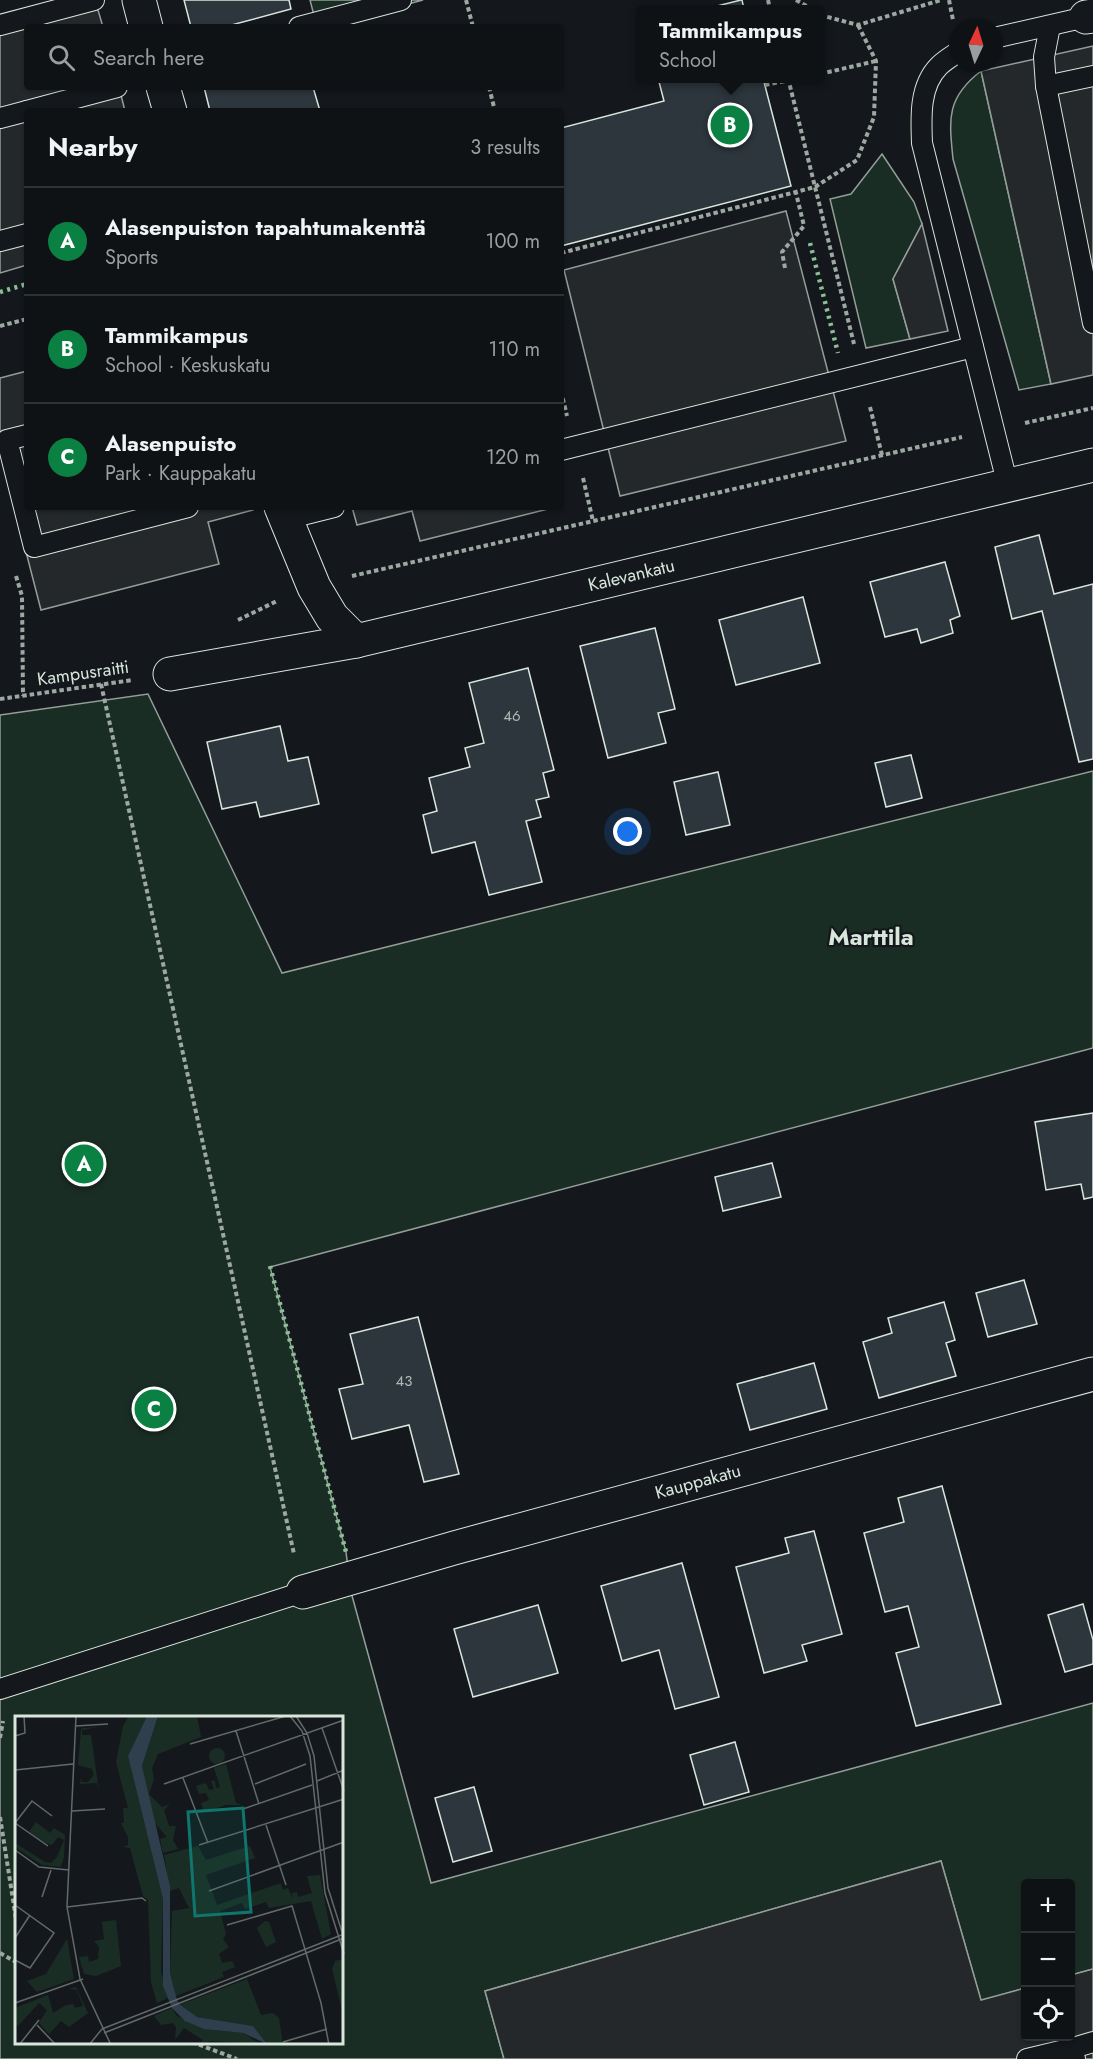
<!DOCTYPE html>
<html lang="en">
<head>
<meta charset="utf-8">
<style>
	:root { --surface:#0f1215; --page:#181b1e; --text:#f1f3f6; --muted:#9b9ea0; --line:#2f3234; --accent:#0b8043 }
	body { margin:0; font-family:Jost,sans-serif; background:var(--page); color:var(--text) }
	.controls { position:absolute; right:18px; bottom:18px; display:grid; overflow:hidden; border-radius:6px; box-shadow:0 2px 4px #0004 }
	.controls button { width:54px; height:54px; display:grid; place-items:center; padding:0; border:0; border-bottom:2px solid var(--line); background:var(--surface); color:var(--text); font:30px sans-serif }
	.compass { position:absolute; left:949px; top:18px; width:54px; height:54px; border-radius:50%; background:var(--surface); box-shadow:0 2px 4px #0004; rotate:4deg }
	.you { position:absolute; left:628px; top:832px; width:21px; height:21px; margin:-15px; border:4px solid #fff; border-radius:50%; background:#1a73e8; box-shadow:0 0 0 9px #1a73e833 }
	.badge { display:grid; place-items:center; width:39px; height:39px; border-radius:50%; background:var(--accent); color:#fff; font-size:20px; font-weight:700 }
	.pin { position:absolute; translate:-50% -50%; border:3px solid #fff; box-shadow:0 2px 6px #0006 }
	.popup { position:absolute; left:636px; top:5px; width:189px; height:78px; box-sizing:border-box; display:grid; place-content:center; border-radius:6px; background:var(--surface); filter:drop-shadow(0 2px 4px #0005); font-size:20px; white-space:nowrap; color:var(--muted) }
	.popup b { font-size:22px; color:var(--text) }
	.popup::after { content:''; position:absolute; left:50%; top:100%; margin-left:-12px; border:12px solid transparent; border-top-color:var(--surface) }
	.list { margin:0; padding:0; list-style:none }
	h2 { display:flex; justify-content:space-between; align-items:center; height:78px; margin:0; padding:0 24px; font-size:26px }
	h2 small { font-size:20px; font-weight:400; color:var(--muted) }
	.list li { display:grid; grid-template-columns:39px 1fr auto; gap:18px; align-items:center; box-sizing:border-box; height:108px; padding:0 24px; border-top:2px solid var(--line) }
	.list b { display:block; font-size:22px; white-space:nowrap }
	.list p { margin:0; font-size:20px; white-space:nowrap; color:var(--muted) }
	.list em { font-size:20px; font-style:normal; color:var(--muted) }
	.icon { flex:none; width:33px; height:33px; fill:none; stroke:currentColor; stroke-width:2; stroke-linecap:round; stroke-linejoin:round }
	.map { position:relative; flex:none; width:1093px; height:2059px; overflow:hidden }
	.search { position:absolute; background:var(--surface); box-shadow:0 2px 4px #0004; left:24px; top:24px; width:540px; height:66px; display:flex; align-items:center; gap:15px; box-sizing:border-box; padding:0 21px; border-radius:6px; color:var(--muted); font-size:22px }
	.panel { position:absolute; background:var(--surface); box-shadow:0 2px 4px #0004; left:24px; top:108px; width:540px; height:402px; border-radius:6px }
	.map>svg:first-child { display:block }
</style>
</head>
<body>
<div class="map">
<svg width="1093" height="2059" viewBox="0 0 1093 2059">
	<rect width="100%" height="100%" fill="#14181c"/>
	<!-- green -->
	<g fill="#1a2d24" stroke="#939e99" stroke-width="1.5" fill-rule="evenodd">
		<polygon points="310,0 423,0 322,27 317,27"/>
		<path d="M981 71 1051 384 1019 390 953 159C949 119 946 98 981 71Z"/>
		<polygon points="882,154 914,202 922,224 893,279 910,339 866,348 830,199 851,194"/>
		<path d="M148 694 282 973 1093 771V1048L270 1267 346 1552 351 1592 431 1883 1093 1703V1969L1071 1975 1070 1884H1026L1025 1988 981 2001 941 1861 485 1991 504 2059H0V715ZM16 1717H342V2042H16Z"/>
	</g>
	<!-- parking -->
	<g fill="#24282b" stroke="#939e99" stroke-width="1.5">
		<polygon points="95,0 103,27 27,27 27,87 119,87 125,111 27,111 27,265 0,273 0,16"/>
		<polygon points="1093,46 1093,375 1051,384 981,71"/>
		<polygon points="786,211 846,441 620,496 564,270"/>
		<polygon points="922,224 948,331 910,339 893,279"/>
		<polygon points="27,371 27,507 252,507 253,510 208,522 219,564 41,610 0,451 0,378"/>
		<polygon points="352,507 556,507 420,541 412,511 357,525"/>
		<polygon points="941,1861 981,2000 1025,1988 1026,2036 1070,2036 1071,1975 1093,1969 1093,2059 504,2059 485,1991"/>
	</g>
	<!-- building -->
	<g fill="#2c363c" stroke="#d8e6dc" stroke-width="1.5">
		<polygon points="184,0 289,0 291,9 224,27 191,27"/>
		<polygon points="742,0 744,9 705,9 741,0"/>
		<polygon points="658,78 763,78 791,186 561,246 561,128 664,101"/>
		<polygon points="204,87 313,87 320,111 210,111"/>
		<polygon points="1039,535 1054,594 1093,584 1093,759 1079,762 1042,611 1012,619 995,547"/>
		<polygon points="945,562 960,616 950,620 953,633 921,643 917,629 885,637 870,582"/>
		<polygon points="803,597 820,663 736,685 719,620"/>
		<polygon points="655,628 675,709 658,713 666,743 608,758 580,646"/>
		<polygon points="528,668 554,770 543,773 549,797 536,800 541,817 526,821 542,882 489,895 475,842 432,853 423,815 437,811 429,778 470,767 465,748 484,743 469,683"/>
		<polygon points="280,726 288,761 308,757 319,804 260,817 256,802 222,809 207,742"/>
		<polygon points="911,755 922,798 886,807 875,763"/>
		<polygon points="718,772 730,825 686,835 674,782"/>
		<polygon points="1093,1113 1093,1197 1084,1199 1081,1184 1046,1190 1035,1122"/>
		<polygon points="772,1163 781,1197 723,1211 715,1177"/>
		<polygon points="1024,1280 1037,1324 988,1337 976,1293"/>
		<polygon points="944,1302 955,1340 946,1343 956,1376 879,1398 863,1342 892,1333 888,1318"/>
		<polygon points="418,1317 459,1474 424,1482 409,1425 352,1439 339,1389 363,1384 350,1334"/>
		<polygon points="814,1363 827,1409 750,1430 737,1384"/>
		<polygon points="942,1486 1001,1704 916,1726 896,1653 919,1647 908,1606 885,1612 864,1533 904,1522 898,1498"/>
		<polygon points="814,1531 842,1634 802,1645 807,1661 764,1673 736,1567 789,1553 785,1538"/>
		<polygon points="682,1563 719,1697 675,1709 659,1650 622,1661 601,1586"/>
		<polygon points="1083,1604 1093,1640 1093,1664 1065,1672 1048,1615"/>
		<polygon points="538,1605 558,1673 473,1697 454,1629"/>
		<polygon points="735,1742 749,1792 704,1805 690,1755"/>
		<polygon points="474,1787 492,1851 453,1862 435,1798"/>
	</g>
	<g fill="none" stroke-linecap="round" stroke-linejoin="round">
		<!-- lane casing -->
		<g stroke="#d8e6dc" stroke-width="22">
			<g id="lane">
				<polyline points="0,25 94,0"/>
				<polyline points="1050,26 1044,57 1046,86 1093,323"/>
				<polyline points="299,27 401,0"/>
				<polyline points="994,38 1086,17"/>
				<path d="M958 52C952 56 944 61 939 66 919 86 921 118 922 143L1008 486"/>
				<polyline points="1046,86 1093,76"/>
				<polyline points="27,111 117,87"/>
				<polyline points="0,118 27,111"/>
				<polyline points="0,241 27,234"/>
				<polyline points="27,435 7,440 34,547 188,507"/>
				<polyline points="561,450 973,347"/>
				<polyline points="286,519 334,507"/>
				<polyline points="0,1689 303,1592"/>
				<polyline points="1027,2059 1073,2048"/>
				<polyline points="1075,2059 1073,2048 1093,2042"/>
			</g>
		</g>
		<!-- street casing -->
		<g stroke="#d8e6dc" stroke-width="35">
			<g id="street">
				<polyline points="139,0 146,27"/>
				<polyline points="1086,17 1093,16"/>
				<polyline points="163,87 170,111"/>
				<polyline points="281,507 314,587 332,617 356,641"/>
				<path id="s1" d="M170 674 356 641 1093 465"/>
				<path id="s2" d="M303 1592 454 1548 1093 1374"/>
			</g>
		</g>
		<!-- path -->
		<g stroke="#9da8a2" stroke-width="4" stroke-dasharray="4.5 3" stroke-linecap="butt">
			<polyline points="466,0 473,27"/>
			<polyline points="768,0 770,9"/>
			<polyline points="796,0 812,9"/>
			<polyline points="949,0 953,20"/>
			<polyline points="820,15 858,25 941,0"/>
			<polyline points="820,74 876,61"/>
			<polyline points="788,78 854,344"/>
			<polyline points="765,85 800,78"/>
			<polyline points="489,87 495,111"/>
			<polyline points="561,253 815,187 857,160 874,117 876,61 858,25"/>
			<polyline points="785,268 782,252 804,226 796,193"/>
			<polyline points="0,326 27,319"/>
			<polyline points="561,391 567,416"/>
			<polyline points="870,407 882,455"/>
			<polyline points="1025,423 1093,408"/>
			<polyline points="583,478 593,521"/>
			<polyline points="16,576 22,596 23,696"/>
			<polyline points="352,576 962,437"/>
			<polyline points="238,620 277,601"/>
			<polyline points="101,684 294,1554"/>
			<polyline points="0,699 133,680"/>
			<polyline points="0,1738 3,1721"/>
			<polyline points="0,1817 16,1919"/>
			<polyline points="0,1953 16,1962"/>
			<polyline points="192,2042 237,2059"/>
		</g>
		<!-- lane -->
		<use href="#lane" stroke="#14181c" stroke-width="20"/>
		<!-- street -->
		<use href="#street" stroke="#14181c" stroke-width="33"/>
		<!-- hedge -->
		<g stroke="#8ac095" stroke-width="4.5" stroke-dasharray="3 4.5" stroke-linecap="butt">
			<polyline points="810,243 838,353"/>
			<polyline points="0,292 27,284"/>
			<polyline points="270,1266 346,1552"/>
		</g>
	</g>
	<g text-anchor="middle" stroke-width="4.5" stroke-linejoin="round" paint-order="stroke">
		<!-- number labels -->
		<g font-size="15" fill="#adbab4">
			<text x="512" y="721">46</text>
			<text x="404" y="1386">43</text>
		</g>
		<!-- street labels -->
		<g font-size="18" fill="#d8e6dc" stroke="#14181c">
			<text dy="6" stroke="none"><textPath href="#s1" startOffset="472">Kalevankatu</textPath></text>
			<text transform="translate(83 673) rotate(-8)" y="6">Kampusraitti</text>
			<text dy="6" stroke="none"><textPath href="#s2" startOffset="410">Kauppakatu</textPath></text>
		</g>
		<!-- district labels -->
		<g font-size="24" font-weight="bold" fill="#d8e6dc" stroke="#14181c">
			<text x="871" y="945">Marttila</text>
		</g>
	</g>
	<!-- overview -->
	<g transform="translate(15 1716)">
		<rect width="328" height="328" fill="#14181c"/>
		<path d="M114 0H132L113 40 148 183 146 255 153 282 142 287 136 266 133 184 128 180 115 132 108 131 113 129V121L106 107H109L108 92H113L101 46 108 10ZM143 0H182L186 21 143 38 137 52 139 63 134 78 147 91 155 88 149 94 154 110H161L158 124 163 133 148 137 145 123 152 121 139 106 127 50ZM83 11 67 14V19H76L84 76 82 67 65 68 66 62 67 66H73L79 59 77 53 63 49 66 14 68 12ZM194 40a8 8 0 1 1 16 0a8 8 0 1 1-16 0ZM211 48 221 87 227 89H211L189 96 186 87 194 84 191 77 184 78 181 70 191 67 194 74 199 73 196 65 200 64 201 72 205 71 199 52ZM21 106 35 117 39 112 50 119 49 141 46 151 27 149 0 131V127L30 146 36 147 42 141 49 124 43 121 37 129 30 127 14 116ZM183 130 191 144 235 130 240 142 191 159 202 189 266 167 268 174 273 172 278 183 277 177 282 176 283 181 297 177 292 160 305 159 316 218 307 223 296 185 254 192 251 186 230 193 227 187 205 195 211 218 208 223 214 231 204 238 207 247 217 245 220 251 207 256 209 261 161 280 155 257 157 195 174 192 164 172 155 175 149 139ZM101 204 106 250 81 260 69 258 64 241 73 240 74 246 83 243 84 231 79 225 89 223 87 206ZM250 205 254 206 261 226 251 231 242 212ZM52 223 59 263 22 276 12 265 31 258ZM328 243 329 244 328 298 317 253 320 245ZM232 263 246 299 258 297 264 302 268 328H252L238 310 182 301 164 289ZM61 271 73 297 54 311 46 305 34 318 24 307 32 294 24 287 3 310 0 308V292L33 279 38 297 51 289 58 288 60 292 68 290 62 274 54 273ZM157 292 162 300 197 314 228 317 245 328 195 325 185 328 188 324 169 312 160 324 161 311 158 307 146 309 139 300Z" fill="#1a2d24"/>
		<path d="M132 0H143L127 50 155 170V257L161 280 164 288 182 301 238 310 252 328 228 317 189 313 170 305 157 292 148 270V183L113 40Z" fill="#2f3f4d"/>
		<path fill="none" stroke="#626a69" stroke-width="1.5" d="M61 0 52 191 65 263 96 329M275 0 287 15 295 40 310 177 329 238M281 0 292 17 299 40 313 172 328 219M61 10 93 8M307 12 329 75M221 15 244 88M0 20 10 17 9 0M175 28 271 0M0 54 58 48M168 62 193 127M302 65 329 54M149 68 329 4M240 68 291 48M228 93 297 69M57 95 90 93M0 107 17 85 37 100M0 107 33 130M251 109 271 169M184 129 329 83M0 134 24 151 54 154M194 175 329 126M27 181 36 154M0 189 39 217 15 252 0 244M52 191 127 182 131 185M212 209 277 190 306 287 314 329M0 222 15 199M0 287 68 263M22 309 41 329M87 313 329 218M89 317 329 222M268 326 312 313M4 329 24 304M74 329 87 313"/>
		<path fill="#0f766e" fill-opacity="0.15" stroke="#0f766e" stroke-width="3" d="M228 92 236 196 180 200 173 96Z"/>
		<rect width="328" height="328" fill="none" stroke="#d8e6dc" stroke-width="3"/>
	</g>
</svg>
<div class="controls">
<button>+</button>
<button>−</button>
<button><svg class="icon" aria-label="locate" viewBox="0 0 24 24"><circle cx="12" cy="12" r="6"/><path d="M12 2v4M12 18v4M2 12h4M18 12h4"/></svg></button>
</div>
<svg class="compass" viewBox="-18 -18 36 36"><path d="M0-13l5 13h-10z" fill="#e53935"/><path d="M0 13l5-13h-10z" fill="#9b9ea0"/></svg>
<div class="you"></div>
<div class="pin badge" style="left:84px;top:1164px">A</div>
<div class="pin badge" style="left:730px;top:125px">B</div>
<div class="popup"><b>Tammikampus</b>School</div>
<div class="pin badge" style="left:154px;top:1409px">C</div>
<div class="search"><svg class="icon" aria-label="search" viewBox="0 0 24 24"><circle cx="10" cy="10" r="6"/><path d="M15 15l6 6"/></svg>Search here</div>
<section class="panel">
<h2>Nearby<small>3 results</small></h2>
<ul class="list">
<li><span class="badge">A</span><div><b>Alasenpuiston tapahtumakenttä</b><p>Sports</p></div><em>100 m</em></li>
<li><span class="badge">B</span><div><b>Tammikampus</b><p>School · Keskuskatu</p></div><em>110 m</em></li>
<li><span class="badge">C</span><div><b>Alasenpuisto</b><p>Park · Kauppakatu</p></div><em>120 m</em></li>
</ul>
</section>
</div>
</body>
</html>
